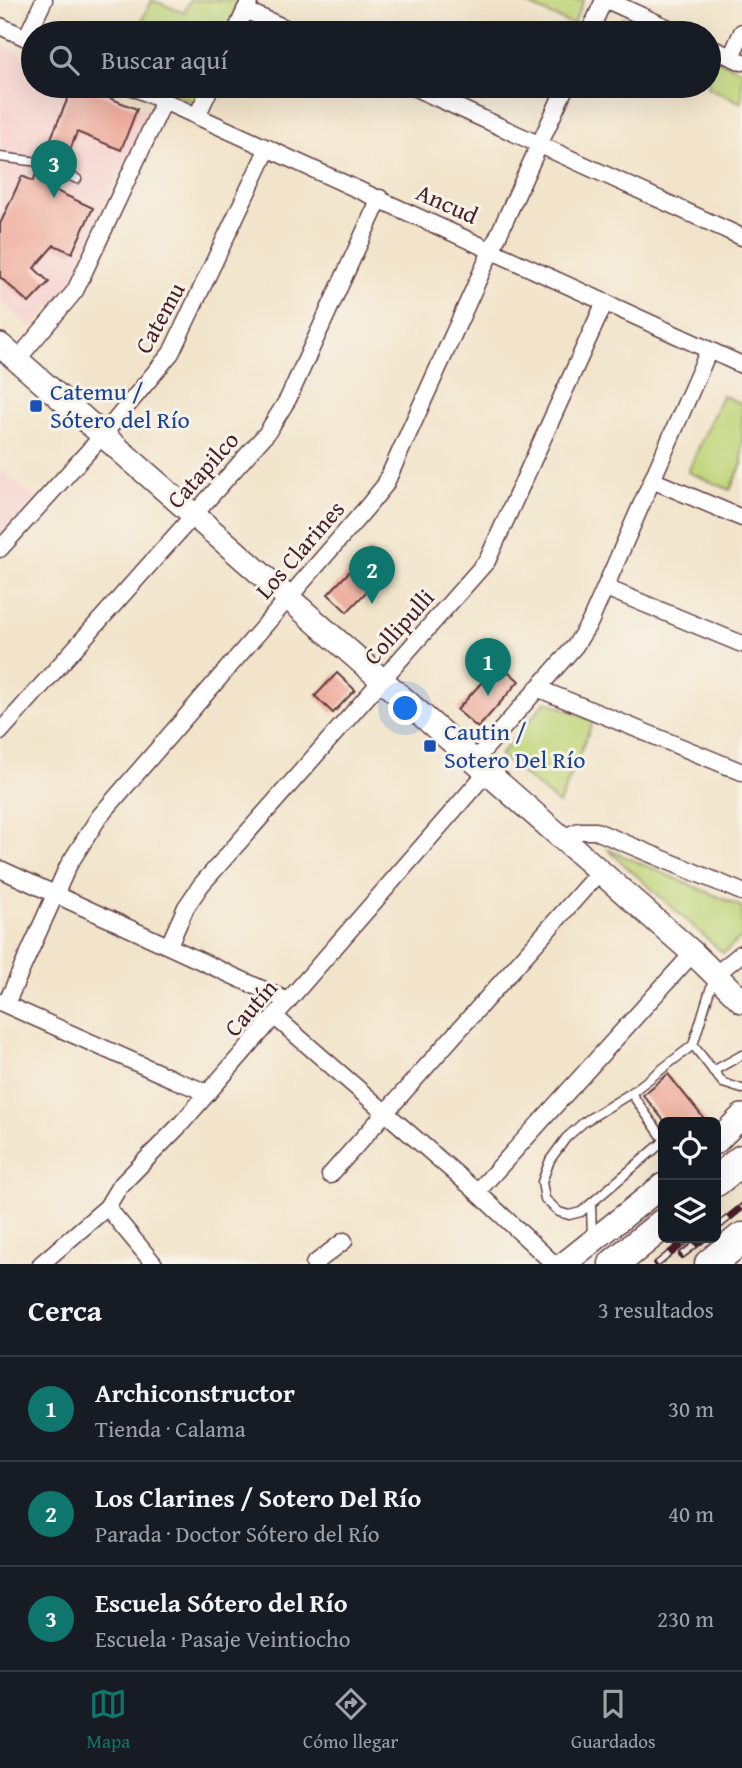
<!DOCTYPE html>
<html lang="es">
<head>
<meta charset="utf-8">
<style>
	:root { --surface:#171b24; --page:#242831; --text:#f1f3f6; --muted:#9ea1a6; --line:#363941; --accent:#0f766e }
	body { margin:0; font-family:"Gentium Book Plus",serif; background:var(--page); color:var(--text) }
	.controls { position:absolute; right:21px; bottom:21px; display:grid; overflow:hidden; border-radius:10px; box-shadow:0 7px 28px #0002 }
	.controls button { width:63px; height:63px; display:grid; place-items:center; padding:0; border:0; border-bottom:2px solid var(--line); background:var(--surface); color:var(--text); font:35px sans-serif }
	.you { position:absolute; left:406px; top:709px; width:24px; height:24px; margin:-18px; border:5px solid #fff; border-radius:50%; background:#1a73e8; box-shadow:0 0 0 10px #1a73e833 }
	.badge { display:grid; place-items:center; width:46px; height:46px; border-radius:50%; background:var(--accent); color:#fff; font-size:23px; font-weight:700 }
	.pin { position:absolute; translate:-50% -58px; filter:drop-shadow(0 2px 4px #0008) }
	.pin::after { content:''; position:absolute; top:37px; width:24px; height:21px; background:inherit; clip-path:polygon(0 0,100% 0,50% 100%) }
	.list { margin:0; padding:0; list-style:none }
	h2 { display:flex; justify-content:space-between; align-items:center; height:91px; margin:0; padding:0 28px; font-size:30px }
	h2 small { font-size:23px; font-weight:400; color:var(--muted) }
	.list li { display:grid; grid-template-columns:46px 1fr auto; gap:21px; align-items:center; box-sizing:border-box; height:105px; padding:0 28px; border-top:2px solid var(--line) }
	.list b { display:block; font-size:26px; white-space:nowrap }
	.list p { margin:0; font-size:23px; white-space:nowrap; color:var(--muted) }
	.list em { font-size:23px; font-style:normal; color:var(--muted) }
	.icon { flex:none; width:38px; height:38px; fill:none; stroke:currentColor; stroke-width:2; stroke-linecap:round; stroke-linejoin:round }
	.map { position:relative; flex:none; width:742px; height:1264px; overflow:hidden }
	.search { position:absolute; background:var(--surface); box-shadow:0 7px 28px #0002; left:21px; right:21px; top:21px; height:77px; display:flex; align-items:center; gap:18px; box-sizing:border-box; padding:0 24px; border-radius:38px; color:var(--muted); font-size:26px }
	.sheet { height:406px; background:var(--surface) }
	nav { display:flex; justify-content:space-around; align-items:center; box-sizing:border-box; height:98px; border-top:2px solid var(--line); background:var(--surface); font-size:19px; color:var(--muted) }
	nav a { display:grid; justify-items:center; gap:4px }
	nav .on { color:var(--accent) }
	.map>svg:first-child { display:block }
</style>
</head>
<body>
<div class="map">
<svg width="742" height="1264" viewBox="0 0 742 1264">
	<rect width="100%" height="100%" fill="#f7f3e8"/>
	<filter id="ink" filterUnits="userSpaceOnUse"><feTurbulence type="fractalNoise" baseFrequency=".0143" numOctaves="2"/><feDisplacementMap in="SourceGraphic" scale="14" xChannelSelector="R" yChannelSelector="G"/><feConvolveMatrix kernelMatrix="1 2 1 2 8 2 1 2 1" color-interpolation-filters="sRGB"/></filter>
	<filter id="wash" filterUnits="userSpaceOnUse"><feTurbulence type="fractalNoise" baseFrequency=".00686" numOctaves="4" result="noise"/><feDisplacementMap in="SourceGraphic" scale="28" xChannelSelector="R" yChannelSelector="G"/><feGaussianBlur stdDeviation="1.57" result="paint"/><feColorMatrix in="noise" values="0 0 0 0 0 0 0 0 0 0 0 0 0 0 0 0 0 1.4 0 .05"/><feComposite in="paint" operator="in"/></filter>
	<g filter="url(#wash)">
		<rect width="100%" height="100%" fill="#f2e4ca"/>
		<!-- built -->
		<g fill="#f7d0ce">
			<polygon points="0,44 33,59 33,86 92,86 147,111 69,285 32,327 0,300"/>
			<polygon points="0,469 36,500 0,538"/>
		</g>
		<!-- green -->
		<g fill="#bfd579" stroke="#847a52" stroke-width="2">
			<polygon points="152,0 184,13 190,0 248,0 233,33 136,33"/>
			<polygon points="518,0 584,0 573,25"/>
			<polygon points="623,17 659,33 616,33"/>
			<polygon points="709,56 742,71 742,103 705,86 709,86"/>
			<polygon points="159,86 208,86 200,105"/>
			<polygon points="722,395 742,404 742,464 730,490 688,472"/>
			<polygon points="546,701 593,721 559,804 500,755"/>
			<polygon points="607,849 742,907 742,937 723,953"/>
		</g>
		<g id="blocks">
			<!-- building -->
			<g fill="#eea696">
				<polygon points="73,86 80,86 137,109 121,150 77,132 64,166 43,157"/>
				<polygon points="38,169 59,178 54,190 93,208 72,253 54,245 34,268 49,282 29,303 0,277 0,224 22,176 33,181"/>
				<polygon points="370,550 389,568 347,612 328,594"/>
				<polygon points="499,663 519,681 478,728 457,710"/>
				<polygon points="337,673 355,690 333,713 315,696"/>
				<polygon points="668,1074 707,1122 665,1122 643,1095"/>
			</g>
		</g>
	</g>
	<g filter="url(#ink)">
		<use href="#blocks" fill-opacity="0" stroke="#633d43" stroke-width="2"/>
		<g fill="none" stroke-linecap="round" stroke-linejoin="round">
			<!-- service casing -->
			<g stroke="#633d43" stroke-width="11">
				<g id="service">
					<polyline points="0,157 39,162 77,179"/>
					<polyline points="693,1045 723,1083 742,1089"/>
					<polyline points="713,1071 742,1055"/>
					<polyline points="631,1093 663,1138"/>
					<polyline points="663,1142 581,1212 569,1215 559,1212 545,1199 542,1182 550,1160 566,1138 584,1122 631,1093 693,1045 714,977"/>
					<polyline points="591,1205 592,1237"/>
				</g>
			</g>
			<!-- minor casing -->
			<g stroke="#633d43" stroke-width="19">
				<g id="minor">
					<polyline points="607,0 679,33"/>
					<polyline points="245,10 296,33"/>
					<polyline points="0,26 33,41"/>
					<polyline points="235,33 250,0"/>
					<polyline points="589,33 604,0"/>
					<polyline points="26,38 44,0"/>
					<polyline points="709,47 742,62"/>
					<polyline points="731,57 742,32"/>
					<polyline points="131,86 742,365"/>
					<polyline points="411,86 742,237"/>
					<polyline points="197,116 211,86"/>
					<polyline points="17,360 75,291 164,101"/>
					<polyline points="652,480 742,518"/>
					<polyline points="0,549 103,435 171,353 268,148"/>
					<polyline points="606,588 742,644"/>
					<polyline points="537,688 742,772"/>
					<polyline points="0,732 267,433 288,399 380,198"/>
					<polyline points="474,761 575,646 590,622 709,350"/>
					<polyline points="562,838 579,831 596,831 742,892"/>
					<polyline points="0,869 288,1001"/>
					<polyline points="169,945 186,907 201,885 487,561 605,302"/>
					<polyline points="715,975 742,953"/>
					<polyline points="0,1002 175,1080 208,1093"/>
					<polyline points="6,1004 68,866 99,817 368,506 385,485 566,86"/>
					<polyline points="274,1016 477,1192 554,1264"/>
					<polyline points="330,1175 600,871"/>
					<polyline points="477,1192 693,953"/>
					<polyline points="107,1207 154,1264"/>
					<polyline points="41,1264 107,1207 119,1187 180,1125 487,772"/>
					<polyline points="314,1264 344,1241"/>
				</g>
			</g>
			<!-- secondary casing -->
			<g stroke="#633d43" stroke-width="26">
				<g id="secondary">
					<polyline points="0,345 693,953 742,1001"/>
					<polyline points="716,1142 742,1116"/>
					<polyline points="564,1264 663,1185"/>
				</g>
			</g>
			<!-- motorway casing -->
			<g stroke="#633d43" stroke-width="33">
				<g id="motorway">
					<polyline points="716,1181 742,1160"/>
					<polyline points="614,1264 663,1224"/>
					<polyline points="710,1264 742,1238"/>
				</g>
			</g>
			<!-- service -->
			<use href="#service" stroke="#fff" stroke-width="8"/>
			<!-- minor -->
			<use href="#minor" stroke="#fff" stroke-width="16"/>
			<!-- secondary -->
			<use href="#secondary" stroke="#fff" stroke-width="23"/>
			<!-- motorway -->
			<use href="#motorway" stroke="#fff" stroke-width="30"/>
			<!-- rail casing -->
			<g stroke="#4a1f2b" stroke-width="8">
				<g id="rail">
					<polyline points="716,1228 742,1207"/>
					<polyline points="682,1255 704,1238"/>
					<polyline points="657,1264 689,1238"/>
				</g>
			</g>
			<!-- rail -->
			<use href="#rail" stroke="#f7f3e8" stroke-width="5" stroke-dasharray="16" stroke-linecap="butt"/>
		</g>
	</g>
	<!-- markers -->
	<g fill="#1a4fb4" stroke="#f7f3e8" stroke-width="2.5">
		<rect x="29" y="399" width="14" height="14" rx="3.5"/>
		<rect x="423" y="739" width="14" height="14" rx="3.5"/>
	</g>
	<g text-anchor="middle" stroke-width="6" stroke-linejoin="round" paint-order="stroke">
		<!-- street labels -->
		<g font-size="24" fill="#4a1f2b" stroke="#f7f3e8">
			<text transform="translate(447 204) rotate(24)" y="8">Ancud</text>
			<text transform="translate(160 318) rotate(-61)" y="8">Catemu</text>
			<text transform="translate(203 470) rotate(-48)" y="8">Catapilco</text>
			<text transform="translate(300 550) rotate(-49)" y="8">Los Clarines</text>
			<text transform="translate(399 627) rotate(-48)" y="8">Collipulli</text>
			<text transform="translate(251 1008) rotate(-49)" y="8">Cautín</text>
		</g>
		<!-- transit labels -->
		<g font-size="24" fill="#164399" stroke="#f7f3e8" text-anchor="start">
			<text x="50" y="400">Catemu /<tspan x="50" dy="28">Sótero del Río</tspan></text>
			<text x="444" y="740">Cautin /<tspan x="444" dy="28">Sotero Del Río</tspan></text>
		</g>
	</g>
</svg>
<div class="controls">
<button><svg class="icon" aria-label="locate" viewBox="0 0 24 24"><circle cx="12" cy="12" r="6"/><path d="M12 2v4M12 18v4M2 12h4M18 12h4"/></svg></button>
<button><svg class="icon" aria-label="layers" viewBox="0 0 24 24"><path d="M12 4l9 5-9 5-9-5zM3 14l9 5 9-5"/></svg></button>
</div>
<div class="you"></div>
<div class="pin badge" style="left:488px;top:696px">1</div>
<div class="pin badge" style="left:372px;top:604px">2</div>
<div class="pin badge" style="left:54px;top:198px">3</div>
<div class="search"><svg class="icon" aria-label="search" viewBox="0 0 24 24"><circle cx="10" cy="10" r="6"/><path d="M15 15l6 6"/></svg>Buscar aquí</div>
</div>
<section class="sheet">
<h2>Cerca<small>3 resultados</small></h2>
<ul class="list">
<li><span class="badge">1</span><div><b>Archiconstructor</b><p>Tienda · Calama</p></div><em>30 m</em></li>
<li><span class="badge">2</span><div><b>Los Clarines / Sotero Del Río</b><p>Parada · Doctor Sótero del Río</p></div><em>40 m</em></li>
<li><span class="badge">3</span><div><b>Escuela Sótero del Río</b><p>Escuela · Pasaje Veintiocho</p></div><em>230 m</em></li>
</ul>
</section>
<nav>
<a class="on"><svg class="icon" aria-label="map" viewBox="0 0 24 24"><path d="M3 6l6-2 6 2 6-2v14l-6 2-6-2-6 2zM9 4v14M15 6v14"/></svg>Mapa</a>
<a><svg class="icon" aria-label="directions" viewBox="0 0 24 24"><path d="M12 3l9 9-9 9-9-9zM9 14v-3h6M13 9l2 2-2 2"/></svg>Cómo llegar</a>
<a><svg class="icon" aria-label="saved" viewBox="0 0 24 24"><path d="M7 4h10v16l-5-4-5 4z"/></svg>Guardados</a>
</nav>
</body>
</html>
